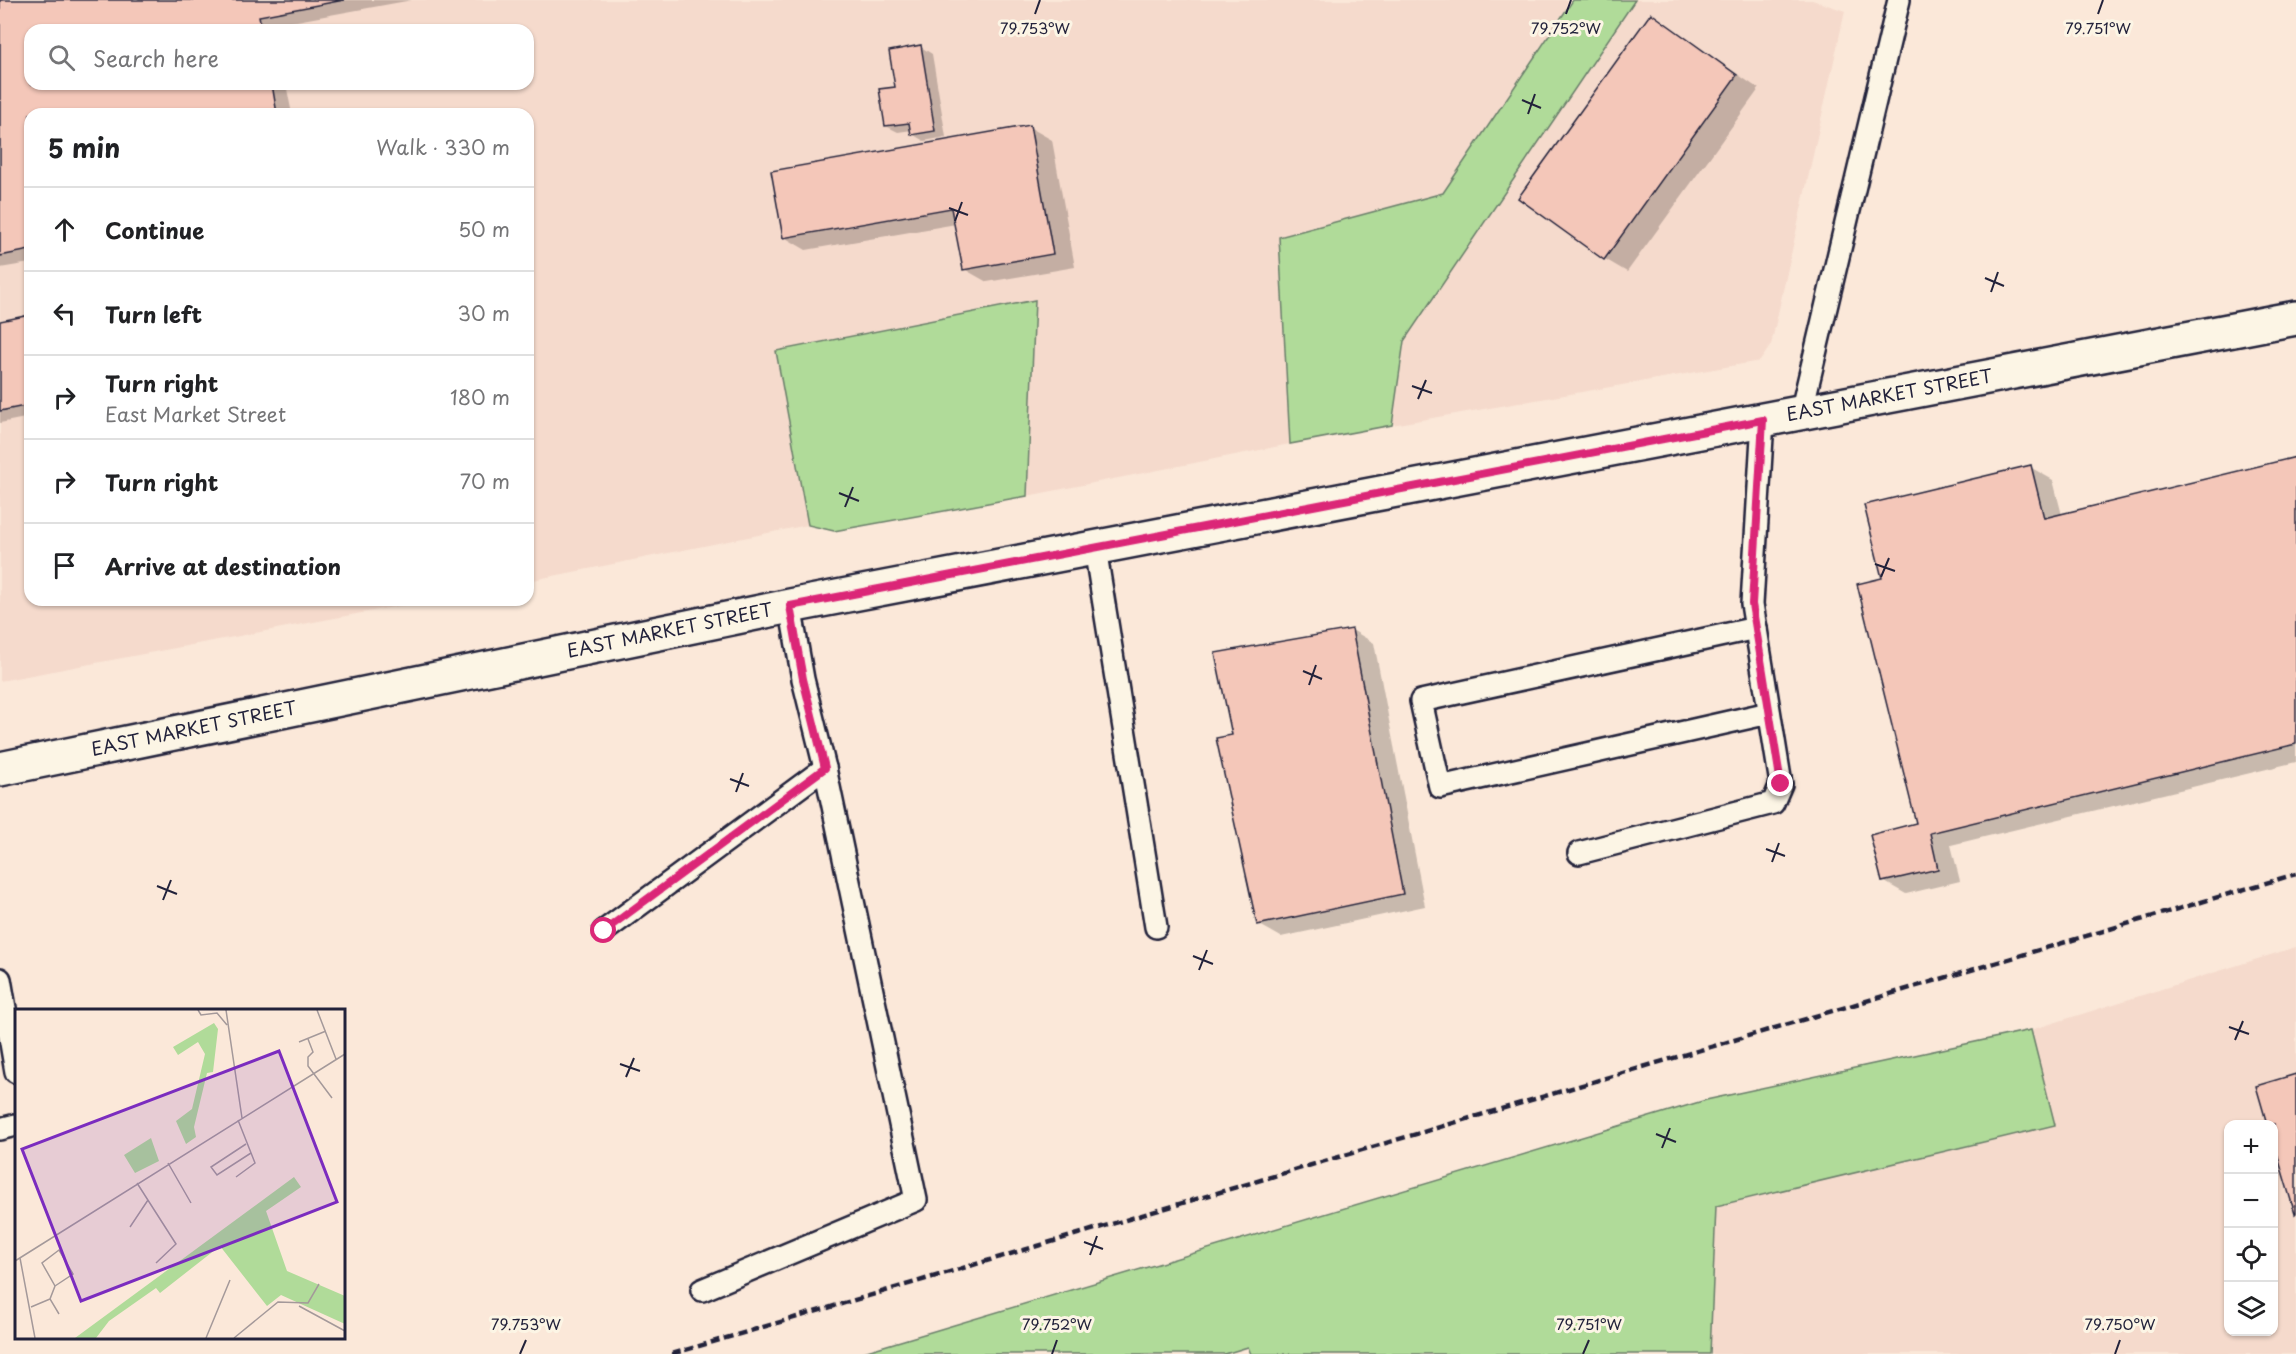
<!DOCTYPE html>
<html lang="en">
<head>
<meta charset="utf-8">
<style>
	:root { --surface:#fff; --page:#f6f6f6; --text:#202124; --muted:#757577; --line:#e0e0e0 }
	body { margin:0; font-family:"Playpen Sans",sans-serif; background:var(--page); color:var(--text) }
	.controls { position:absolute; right:18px; bottom:18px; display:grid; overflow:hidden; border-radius:12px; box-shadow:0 2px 4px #0004 }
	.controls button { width:54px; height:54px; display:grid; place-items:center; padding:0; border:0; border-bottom:2px solid var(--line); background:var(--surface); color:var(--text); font:30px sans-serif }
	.stop { position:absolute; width:18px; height:18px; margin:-14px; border:4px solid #db2777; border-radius:50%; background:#fff }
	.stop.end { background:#db2777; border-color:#fff; box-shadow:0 2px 6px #0008 }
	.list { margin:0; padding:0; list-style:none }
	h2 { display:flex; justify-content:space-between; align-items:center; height:78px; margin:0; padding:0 24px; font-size:26px }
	h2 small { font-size:20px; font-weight:400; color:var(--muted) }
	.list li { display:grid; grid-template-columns:39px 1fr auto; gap:18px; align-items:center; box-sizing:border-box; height:84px; padding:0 24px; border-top:2px solid var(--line) }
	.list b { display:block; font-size:22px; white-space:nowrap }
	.list p { margin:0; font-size:20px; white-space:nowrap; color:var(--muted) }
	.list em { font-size:20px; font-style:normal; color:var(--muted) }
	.icon { flex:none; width:33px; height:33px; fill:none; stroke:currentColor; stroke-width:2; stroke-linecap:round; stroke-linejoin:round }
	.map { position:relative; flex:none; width:2296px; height:1354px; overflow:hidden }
	.search { position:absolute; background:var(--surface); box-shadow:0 2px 4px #0004; left:24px; top:24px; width:510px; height:66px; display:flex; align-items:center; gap:15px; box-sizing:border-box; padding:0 21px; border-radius:18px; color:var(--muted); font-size:22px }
	.panel { position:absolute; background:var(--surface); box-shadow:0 2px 4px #0004; left:24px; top:108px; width:510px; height:498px; border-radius:18px }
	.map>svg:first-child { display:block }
</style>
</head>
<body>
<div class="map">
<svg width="2296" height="1354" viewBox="0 0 2296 1354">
	<rect width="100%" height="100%" fill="#fbe8d9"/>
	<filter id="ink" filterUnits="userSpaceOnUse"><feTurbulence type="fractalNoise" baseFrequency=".0167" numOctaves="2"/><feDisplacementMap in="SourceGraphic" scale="12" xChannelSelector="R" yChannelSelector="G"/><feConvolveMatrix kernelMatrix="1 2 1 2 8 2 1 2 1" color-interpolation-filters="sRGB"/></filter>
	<g filter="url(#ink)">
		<!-- built -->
		<g fill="#f5dacc" fill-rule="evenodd">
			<path d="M0 0H1573L1443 194 1279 237 1290 444 1027 496 1034 301 776 351 808 525 528 581V114H30V600H431L0 681ZM30 30H528V84H30Z"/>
			<polygon points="1635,0 1812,0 1845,11 1771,345 1760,361 1392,425 1404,341"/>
			<path d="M2296 947V1354H1710L1716 1206 2055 1125 2031 1030ZM2228 1124H2274V1332H2228Z"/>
		</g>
		<!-- green -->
		<g fill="#b0db99" stroke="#697e6a" stroke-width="1.5">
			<polygon points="1573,0 1635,0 1404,341 1392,425 1290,444 1279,237 1443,193"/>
			<polygon points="1035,300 1027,496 834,531 808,525 776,351"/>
			<polygon points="2031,1030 2055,1125 1716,1206 1710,1354 1251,1354 1248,1347 1225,1354 857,1354 1706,1100"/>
		</g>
		<!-- shadow -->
		<g fill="#0003">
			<polygon points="0,0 412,0 275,25 276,30 30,30 30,84 286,84 292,114 30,114 30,263 0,268"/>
			<polygon points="1651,15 1759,89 1627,272 1605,259"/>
			<polygon points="921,47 932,54 946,137 924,141 912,134 912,130 898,132 886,126 897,88"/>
			<polygon points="1029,127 1052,140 1075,267 987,282 964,269 956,224 806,250 784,237"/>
			<polygon points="30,316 30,417 0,423 0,322"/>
			<polygon points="2296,459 2296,762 1951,845 1960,881 1906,894 1883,881 1918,825 2030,467 2053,480 2062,515"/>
			<polygon points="1352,630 1374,643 1425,906 1281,937 1258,924 1234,736"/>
		</g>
		<!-- building -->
		<g fill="#f4c7b9" stroke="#22223b" stroke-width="1.5">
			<polygon points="0,0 344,0 259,16 262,30 30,30 30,84 272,84 277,114 30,114 30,250 0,256"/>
			<polygon points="1651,13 1737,75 1604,260 1518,198"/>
			<polygon points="921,45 935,131 911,135 909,123 885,126 879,89 895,87 889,51"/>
			<polygon points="1030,125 1053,254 963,270 951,208 783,238 771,171"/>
			<polygon points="30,315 30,405 0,411 0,321"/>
			<polygon points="2296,457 2296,744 1930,833 1938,869 1882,882 1870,835 1916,823 1857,584 1882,578 1864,505 2031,465 2044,518"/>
			<polygon points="1352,629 1403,894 1257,925 1216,738 1232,735 1215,653"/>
			<polygon points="2296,1074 2296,1213 2295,1214 2274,1144 2274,1124 2267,1124 2256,1086"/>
		</g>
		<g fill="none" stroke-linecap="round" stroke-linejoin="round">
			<!-- lane casing -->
			<g stroke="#22223b" stroke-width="26">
				<g id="lane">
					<polyline points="1801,413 1899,0"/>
					<polyline points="1095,548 1156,927"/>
					<polyline points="1756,628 1421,701 1440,787 1769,713"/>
					<polyline points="1579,853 1773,803 1781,784 1752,604 1763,420"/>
					<polyline points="604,931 825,768"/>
					<polyline points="0,979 16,1072"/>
					<polyline points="0,1129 16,1125"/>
					<polyline points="702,1290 916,1200 825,768 803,679 790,606"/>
				</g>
			</g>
			<!-- secondary casing -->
			<g stroke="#22223b" stroke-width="38">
				<g id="secondary">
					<path id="s1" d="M0 769 790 606 2296 318"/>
				</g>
			</g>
			<!-- lane -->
			<use href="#lane" stroke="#fcf5e5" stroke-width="21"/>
			<!-- secondary -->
			<use href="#secondary" stroke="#fcf5e5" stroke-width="33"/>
			<!-- rail -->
			<polyline stroke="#22223b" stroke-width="4.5" stroke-dasharray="9 4.5" stroke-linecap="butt" points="672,1354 2296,874"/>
		</g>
	</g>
	<g fill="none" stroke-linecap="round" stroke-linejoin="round" filter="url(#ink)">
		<!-- route -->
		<polyline stroke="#db2777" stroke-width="8" points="604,931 825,768 803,679 790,606 1763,420 1752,604 1781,784"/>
	</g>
	<!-- ticks -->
	<path fill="none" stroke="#22223b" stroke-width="2" d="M1035 14 1040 0M1566 14 1571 0M2098 14 2103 0M1522 100 1541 108M1528 114 1535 94M949 208 968 215M955 221 962 202M1985 278 2004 286M1991 292 1998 272M1412 386 1432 393M1418 399 1426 380M839 493 859 501M845 507 853 487M1875 564 1895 571M1881 577 1889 558M1303 671 1322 679M1309 685 1316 665M730 779 749 786M736 792 743 773M1766 849 1785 856M1772 862 1779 843M157 886 177 894M163 900 171 880M1193 956 1213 964M1199 970 1207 950M2229 1027 2249 1034M2235 1040 2243 1021M620 1064 640 1071M626 1077 634 1058M1656 1134 1676 1142M1662 1148 1670 1128M1084 1242 1103 1249M1090 1255 1097 1236M520 1354 526 1340M1052 1354 1057 1340M1583 1354 1589 1340M2115 1354 2120 1340"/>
	<g text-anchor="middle" stroke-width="6" stroke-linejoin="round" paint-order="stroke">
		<!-- street labels -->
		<g font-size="18" fill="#22223b" stroke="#fcf5e5">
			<text dy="6" stroke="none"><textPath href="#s1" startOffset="1926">EAST MARKET STREET</textPath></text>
			<text dy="6" stroke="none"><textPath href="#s1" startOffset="684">EAST MARKET STREET</textPath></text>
			<text dy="6" stroke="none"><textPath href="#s1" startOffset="198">EAST MARKET STREET</textPath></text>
		</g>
	</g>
	<!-- overview -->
	<g transform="translate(15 1009)">
		<rect width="330" height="330" fill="#fbe8d9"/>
		<path d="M199 14 203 20 198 63 192 64 179 118 181 128 171 135 161 112 177 100 190 45 183 33 163 46 158 38ZM136 129 144 152 120 164 109 146ZM279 168 286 178 251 202 272 262 330 287V315L266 286 252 297 205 237 145 284 141 279 94 312 81 329H60Z" fill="#b0db99"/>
		<path fill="none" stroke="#a4999a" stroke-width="1.5" d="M183 1 186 6 202 4 212 16M211 1 227 109M302 1 321 50M293 30 298 43 293 48V57L317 89M284 33 311 22M231 135 196 158 202 166 236 144M153 154 176 194M221 168 240 154 223 111M122 174 161 235 141 254M115 218 133 191M5 249 20 329M0 252 330 45M40 277 58 265 44 241 27 254 40 277 35 290 44 305M284 297 330 322M16 298 35 290M191 329 215 271M219 329 263 293 293 294 304 275"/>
		<path fill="#7b2cbf" fill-opacity="0.15" stroke="#7b2cbf" stroke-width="3" d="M264 42 322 193 66 292 7 140Z"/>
		<rect width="330" height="330" fill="none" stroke="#22223b" stroke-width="3"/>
	</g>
	<g font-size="15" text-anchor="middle" fill="#22223b" stroke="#fcf5e5" stroke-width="6" stroke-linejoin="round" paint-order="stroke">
		<text x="1035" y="34">79.753°W</text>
		<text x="1566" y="34">79.752°W</text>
		<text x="2098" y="34">79.751°W</text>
		<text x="526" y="1330">79.753°W</text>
		<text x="1057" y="1330">79.752°W</text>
		<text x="1589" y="1330">79.751°W</text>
		<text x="2120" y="1330">79.750°W</text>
	</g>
</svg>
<div class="controls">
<button>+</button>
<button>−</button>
<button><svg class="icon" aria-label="locate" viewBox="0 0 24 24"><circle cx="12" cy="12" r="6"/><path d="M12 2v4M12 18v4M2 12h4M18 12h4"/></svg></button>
<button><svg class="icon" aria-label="layers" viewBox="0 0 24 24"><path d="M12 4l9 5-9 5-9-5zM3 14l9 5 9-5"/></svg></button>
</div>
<div class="stop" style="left:604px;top:931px"></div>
<div class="stop end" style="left:1781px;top:784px"></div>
<div class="search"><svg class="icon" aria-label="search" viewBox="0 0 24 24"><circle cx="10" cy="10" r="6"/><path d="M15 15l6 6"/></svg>Search here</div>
<section class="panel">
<h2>5 min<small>Walk · 330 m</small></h2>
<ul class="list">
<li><svg class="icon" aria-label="ahead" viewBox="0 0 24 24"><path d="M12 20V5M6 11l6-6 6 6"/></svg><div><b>Continue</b></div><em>50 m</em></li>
<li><svg class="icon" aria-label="left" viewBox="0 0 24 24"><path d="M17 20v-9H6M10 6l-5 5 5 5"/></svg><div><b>Turn left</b></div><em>30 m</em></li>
<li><svg class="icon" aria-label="right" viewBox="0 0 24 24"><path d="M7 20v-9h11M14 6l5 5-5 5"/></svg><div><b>Turn right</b><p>East Market Street</p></div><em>180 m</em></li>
<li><svg class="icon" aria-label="right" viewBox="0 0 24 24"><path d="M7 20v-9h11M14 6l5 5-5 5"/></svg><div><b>Turn right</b></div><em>70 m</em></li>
<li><svg class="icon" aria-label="arrive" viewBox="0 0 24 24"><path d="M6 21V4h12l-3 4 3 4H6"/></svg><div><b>Arrive at destination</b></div></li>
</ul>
</section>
</div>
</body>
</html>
